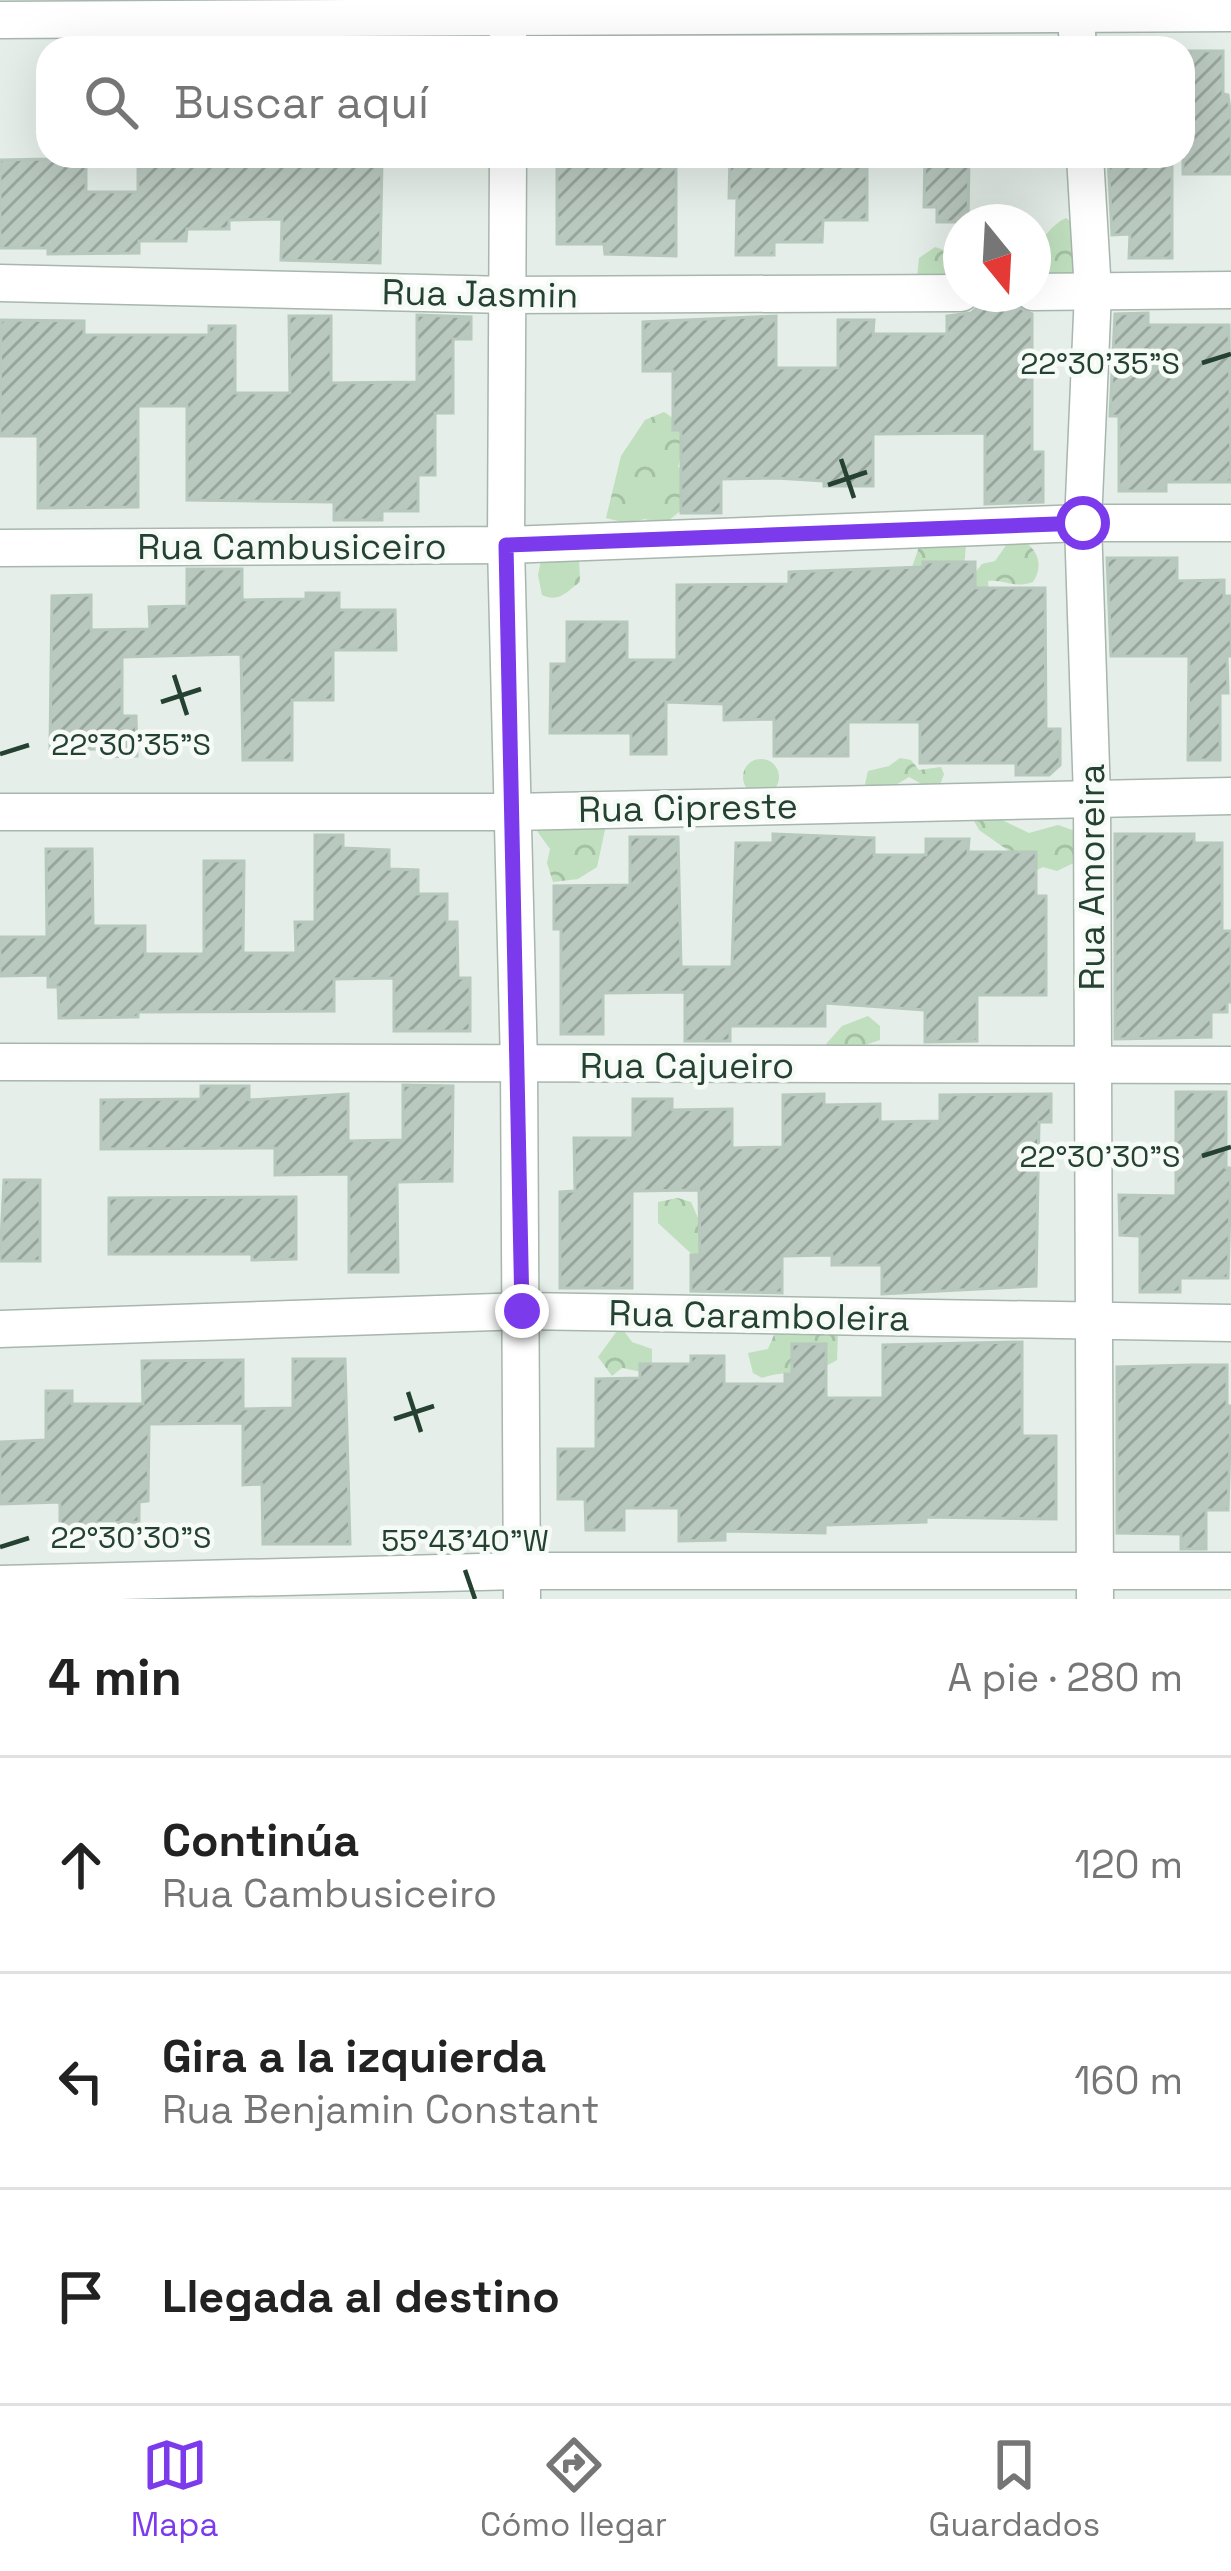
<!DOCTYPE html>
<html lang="es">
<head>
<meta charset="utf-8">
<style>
	:root { --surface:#fff; --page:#f2f2f2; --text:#222; --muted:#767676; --line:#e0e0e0; --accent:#7c3aed }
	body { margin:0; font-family:"Space Grotesk",sans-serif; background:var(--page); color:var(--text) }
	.compass { position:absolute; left:943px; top:204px; width:108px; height:108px; border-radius:50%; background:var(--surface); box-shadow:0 12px 48px #0002; rotate:162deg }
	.stop { position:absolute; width:36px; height:36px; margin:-27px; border:9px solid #7c3aed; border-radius:50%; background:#fff }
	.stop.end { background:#7c3aed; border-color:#fff; box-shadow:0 3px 12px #0008 }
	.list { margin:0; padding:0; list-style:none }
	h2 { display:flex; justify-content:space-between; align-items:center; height:156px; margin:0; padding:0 48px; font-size:51px }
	h2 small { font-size:39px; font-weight:400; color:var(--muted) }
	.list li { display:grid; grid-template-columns:78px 1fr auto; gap:36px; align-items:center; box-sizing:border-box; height:216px; padding:0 48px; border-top:3px solid var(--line) }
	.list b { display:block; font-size:45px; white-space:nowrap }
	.list p { margin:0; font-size:39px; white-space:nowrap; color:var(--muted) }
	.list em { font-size:39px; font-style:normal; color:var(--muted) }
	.icon { flex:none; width:66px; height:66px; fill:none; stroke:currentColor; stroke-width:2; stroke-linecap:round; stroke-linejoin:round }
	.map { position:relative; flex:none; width:1231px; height:1599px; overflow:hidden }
	.search { position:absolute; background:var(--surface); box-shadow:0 12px 48px #0002; left:36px; right:36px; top:36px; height:132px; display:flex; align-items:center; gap:30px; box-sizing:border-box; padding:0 42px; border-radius:36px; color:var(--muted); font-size:45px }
	.sheet { height:804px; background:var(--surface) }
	nav { display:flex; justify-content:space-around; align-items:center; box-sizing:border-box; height:168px; border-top:3px solid var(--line); background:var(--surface); font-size:33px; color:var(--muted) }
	nav a { display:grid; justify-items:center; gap:6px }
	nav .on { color:var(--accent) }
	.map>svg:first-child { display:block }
</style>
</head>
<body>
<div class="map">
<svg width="1231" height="1599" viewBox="0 0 1231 1599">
	<defs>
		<pattern id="forest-crowns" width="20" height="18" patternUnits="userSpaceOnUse" patternTransform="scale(3)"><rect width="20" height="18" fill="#bfdfbe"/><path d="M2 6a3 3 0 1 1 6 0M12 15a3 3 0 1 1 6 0" fill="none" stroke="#a4c1a4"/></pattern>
		<pattern id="building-hatch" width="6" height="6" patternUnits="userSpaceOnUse" patternTransform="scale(3)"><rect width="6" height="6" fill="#bac9c0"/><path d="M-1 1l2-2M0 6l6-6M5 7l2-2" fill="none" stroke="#97a59d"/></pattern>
	</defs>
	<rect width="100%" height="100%" fill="#e5eee8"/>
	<!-- forest -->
	<g fill="url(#forest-crowns)">
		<path d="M1066 218 1071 222 1080 274 1037 281C1028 258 1044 228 1066 218Z"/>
		<polygon points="935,247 947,251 955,263 961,263 961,279 917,278 919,258"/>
		<path d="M664 412C686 424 684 447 678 467L691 473 684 508 663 525 645 519 626 523 606 518 621 456 645 420Z"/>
		<path d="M1021 540C1038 548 1044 566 1033 582 1012 589 1006 579 988 581L989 594 911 570 920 544 966 545 964 566 973 575 982 564 995 561 1007 544Z"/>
		<path d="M579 558 580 582C567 591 560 603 542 595L538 575 541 560Z"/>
		<polygon points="900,758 911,760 919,770 941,767 944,774 940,785 927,787 909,777 894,786 869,788 865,784 868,771 889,766"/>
		<circle cx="761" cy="777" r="18"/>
		<polygon points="998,818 1029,833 1058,825 1078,832 1084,858 1057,871 1043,867 1031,873 1010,864 1009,851 979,830 973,819"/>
		<polygon points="538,825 606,825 597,867 578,879 553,882 547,863 550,849 537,831"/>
		<polygon points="868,1016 880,1026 880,1040 832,1056 826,1044 842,1026"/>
		<polygon points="678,1198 691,1202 702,1227 702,1254 697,1259 658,1223 658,1202"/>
		<path d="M776 1330 838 1332 837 1360C812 1376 788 1369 762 1378L753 1373 748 1353 768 1349Z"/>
		<polygon points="617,1331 624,1331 632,1342 652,1349 652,1363 642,1372 622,1368 612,1376 598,1357"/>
	</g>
	<!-- building -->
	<g fill="url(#building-hatch)" stroke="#b7c8bd" stroke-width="3">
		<polygon points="1189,51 1223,51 1223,94 1228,95 1231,117 1231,174 1183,174 1183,149 1189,149"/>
		<polygon points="48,156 86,156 86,192 138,192 138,156 334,156 334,160 382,161 380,263 281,260 282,219 229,220 229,229 187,229 186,241 139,241 139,253 48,254 48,248 0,248 0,160 48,159"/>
		<polygon points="557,156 676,156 676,256 605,254 604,244 557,244"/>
		<polygon points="730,156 867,156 867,220 823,220 822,242 774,242 774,255 736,255 737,198 729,198"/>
		<polygon points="925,156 969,156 968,222 937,222 937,207 924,207"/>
		<polygon points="1108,156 1172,156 1172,258 1129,258 1130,234 1112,235"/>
		<polygon points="980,305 1015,305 1032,314 1032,452 1043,452 1043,502 985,504 985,433 873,434 873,486 824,486 824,481 776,478 721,479 721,513 681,513 681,430 673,430 673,371 643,371 643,322 776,316 776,368 838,368 838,320 874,320 873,334 947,334 947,316 971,313"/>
		<polygon points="1148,313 1148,325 1229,325 1231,482 1166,482 1166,491 1119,491 1119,416 1110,416 1115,314"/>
		<polygon points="417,315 471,317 471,339 453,339 453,413 435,413 435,475 418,475 418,511 382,511 382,520 334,520 334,502 187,500 187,406 138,406 138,507 38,508 38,436 0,436 1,320 84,321 84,335 209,335 209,326 235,326 235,393 290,393 289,316 331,316 331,383 417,382"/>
		<polygon points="1107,558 1177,558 1177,581 1224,580 1224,596 1231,596 1231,656 1227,656 1228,693 1220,693 1220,760 1188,760 1189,656 1111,656"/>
		<polygon points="923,562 975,562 975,588 1045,588 1046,729 1060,729 1060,765 1049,775 1016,775 1016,763 920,763 920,722 848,722 848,756 774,756 774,719 724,720 724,704 666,702 666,754 631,754 631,733 550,733 551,664 567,664 567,622 627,622 627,660 677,660 677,585 789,584 789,572 923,567"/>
		<polygon points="187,569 242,569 242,600 306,599 306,593 339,593 339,610 395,610 396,650 333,650 333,700 292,700 292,760 243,760 241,654 122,657 122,716 136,716 137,756 102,757 102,749 50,749 52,596 91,595 91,630 150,629 149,607 187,606"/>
		<polygon points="773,834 874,838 874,855 926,855 926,839 969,839 968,852 1036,852 1036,896 1046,896 1046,995 977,995 977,1041 925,1042 925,1010 825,1003 825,1026 730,1026 730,1041 685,1041 685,992 603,993 603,1034 561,1034 561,929 554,929 554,886 630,885 630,837 678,837 681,967 732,967 736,843 773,843"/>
		<polygon points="1115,834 1194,834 1194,843 1222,843 1222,931 1231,931 1231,1002 1227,1002 1227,1012 1211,1012 1211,1037 1115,1039"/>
		<polygon points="315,835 343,835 343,848 389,850 389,869 418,870 418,894 447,894 447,922 457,922 458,978 470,978 470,1031 394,1031 394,978 334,979 334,1011 138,1012 138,1017 59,1018 58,987 48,987 48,975 0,976 0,937 47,937 46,849 92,849 93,926 145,926 145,954 204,954 204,861 244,861 243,953 296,953 295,922 315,922"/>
		<polygon points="403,1085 453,1086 452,1181 397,1182 398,1272 349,1272 349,1174 275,1175 275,1148 101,1149 101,1100 201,1099 201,1086 249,1086 249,1100 348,1094 348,1141 403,1140"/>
		<polygon points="1176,1092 1226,1092 1226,1168 1231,1168 1228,1278 1180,1278 1180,1292 1140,1292 1140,1236 1120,1235 1119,1195 1176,1196"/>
		<polygon points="824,1094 824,1105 880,1104 880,1122 940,1121 940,1095 1051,1094 1051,1122 1039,1122 1036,1286 882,1294 882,1265 832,1265 832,1255 782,1256 782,1293 691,1291 691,1255 700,1255 699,1190 632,1191 632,1288 560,1288 560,1192 575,1191 574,1138 633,1138 633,1099 672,1099 672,1110 732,1109 732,1148 783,1147 783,1095"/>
		<polygon points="4,1180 40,1180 40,1261 0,1261"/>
		<polygon points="296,1197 296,1259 252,1260 252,1254 109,1254 109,1198"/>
		<polygon points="1022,1342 1022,1436 1056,1436 1056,1519 926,1517 926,1522 825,1525 825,1533 725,1531 725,1540 679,1541 679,1508 624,1508 624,1530 586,1530 585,1499 558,1499 558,1449 596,1449 596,1379 640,1378 640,1364 691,1364 691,1356 724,1356 724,1384 785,1384 785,1374 792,1374 792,1344 826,1344 826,1398 883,1398 883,1345"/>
		<polygon points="293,1359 345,1359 350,1544 263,1544 262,1484 243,1485 243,1423 149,1424 148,1501 139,1502 139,1522 90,1523 90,1530 60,1530 60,1502 0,1504 0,1442 46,1440 46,1391 72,1391 72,1404 143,1404 142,1361 243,1360 243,1409 293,1408"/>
		<polygon points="1193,1365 1227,1365 1227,1406 1231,1406 1228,1510 1206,1510 1206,1549 1181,1549 1181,1534 1117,1533 1117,1367"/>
	</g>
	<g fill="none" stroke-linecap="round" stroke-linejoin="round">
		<!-- minor casing -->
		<g stroke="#a7b7ad" stroke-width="39">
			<g id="minor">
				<polyline points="508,0 508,48"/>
				<polyline points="1075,0 1078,48"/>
				<polyline points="0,20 1231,13"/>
				<polyline points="508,156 506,545 519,1065 522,1599"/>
				<polyline points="1085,156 1093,292 1083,523 1092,798 1095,1599"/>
				<polyline points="0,283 508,295 961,293"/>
				<polyline points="1033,292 1231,290"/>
				<polyline points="0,548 506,545 1083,523 1231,523"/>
				<polyline points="0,812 512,812 1231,796"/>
				<polyline points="0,1062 1231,1065"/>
				<polyline points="0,1329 522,1311 1231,1323"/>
				<polyline points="0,1584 521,1571 1231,1571"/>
			</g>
		</g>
		<!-- minor -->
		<use href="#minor" stroke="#fff" stroke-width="36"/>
	</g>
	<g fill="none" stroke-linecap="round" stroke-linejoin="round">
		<!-- route -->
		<polyline stroke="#7c3aed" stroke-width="15" points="522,1311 506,545 1083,523"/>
	</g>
	<!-- ticks -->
	<path fill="none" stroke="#244131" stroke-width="4.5" d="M1202 363 1231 354M841 459 854 498M828 485 867 472M174 675 187 715M161 702 201 689M0 754 29 745M1202 1156 1231 1147M408 1392 421 1432M394 1419 434 1406M0 1547 29 1538M465 1570 475 1599"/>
	<g text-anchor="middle" stroke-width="9" stroke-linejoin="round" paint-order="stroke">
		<!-- street labels -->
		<g font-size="36" fill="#244131" stroke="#f6fbf7">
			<text transform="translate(480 293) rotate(1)" y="13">Rua Jasmin</text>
			<text x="292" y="559">Rua Cambusiceiro</text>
			<text transform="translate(688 807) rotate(-1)" y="13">Rua Cipreste</text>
			<text transform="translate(1091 877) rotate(-90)" y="13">Rua Amoreira</text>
			<text x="687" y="1078">Rua Cajueiro</text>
			<text transform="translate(759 1315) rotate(1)" y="13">Rua Caramboleira</text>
		</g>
	</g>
	<g font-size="30" text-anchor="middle" fill="#244131" stroke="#f6fbf7" stroke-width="9" stroke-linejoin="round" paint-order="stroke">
		<text x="1100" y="374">22°30'35"S</text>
		<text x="131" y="755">22°30'35"S</text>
		<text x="1100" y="1167">22°30'30"S</text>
		<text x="131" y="1548">22°30'30"S</text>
		<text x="465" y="1551">55°43'40"W</text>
	</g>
</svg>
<svg class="compass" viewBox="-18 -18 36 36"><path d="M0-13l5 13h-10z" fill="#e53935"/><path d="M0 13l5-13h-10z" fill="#767676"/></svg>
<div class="stop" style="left:1083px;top:523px"></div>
<div class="stop end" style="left:522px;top:1311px"></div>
<div class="search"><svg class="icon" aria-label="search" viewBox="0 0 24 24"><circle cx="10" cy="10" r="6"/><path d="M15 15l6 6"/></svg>Buscar aquí</div>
</div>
<section class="sheet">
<h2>4 min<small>A pie · 280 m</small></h2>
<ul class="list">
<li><svg class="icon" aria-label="ahead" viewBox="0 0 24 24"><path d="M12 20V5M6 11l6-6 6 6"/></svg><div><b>Continúa</b><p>Rua Cambusiceiro</p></div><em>120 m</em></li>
<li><svg class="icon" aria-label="left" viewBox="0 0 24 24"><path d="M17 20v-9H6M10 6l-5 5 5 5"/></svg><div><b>Gira a la izquierda</b><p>Rua Benjamin Constant</p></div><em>160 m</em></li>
<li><svg class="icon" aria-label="arrive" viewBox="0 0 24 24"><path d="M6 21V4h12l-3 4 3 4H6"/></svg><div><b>Llegada al destino</b></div></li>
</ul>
</section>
<nav>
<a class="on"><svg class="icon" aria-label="map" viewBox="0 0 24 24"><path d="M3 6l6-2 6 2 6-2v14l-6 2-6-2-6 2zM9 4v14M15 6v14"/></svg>Mapa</a>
<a><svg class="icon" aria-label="directions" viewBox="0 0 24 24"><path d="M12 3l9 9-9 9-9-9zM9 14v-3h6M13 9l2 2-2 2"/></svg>Cómo llegar</a>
<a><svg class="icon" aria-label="saved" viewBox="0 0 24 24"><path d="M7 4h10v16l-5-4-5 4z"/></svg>Guardados</a>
</nav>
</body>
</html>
